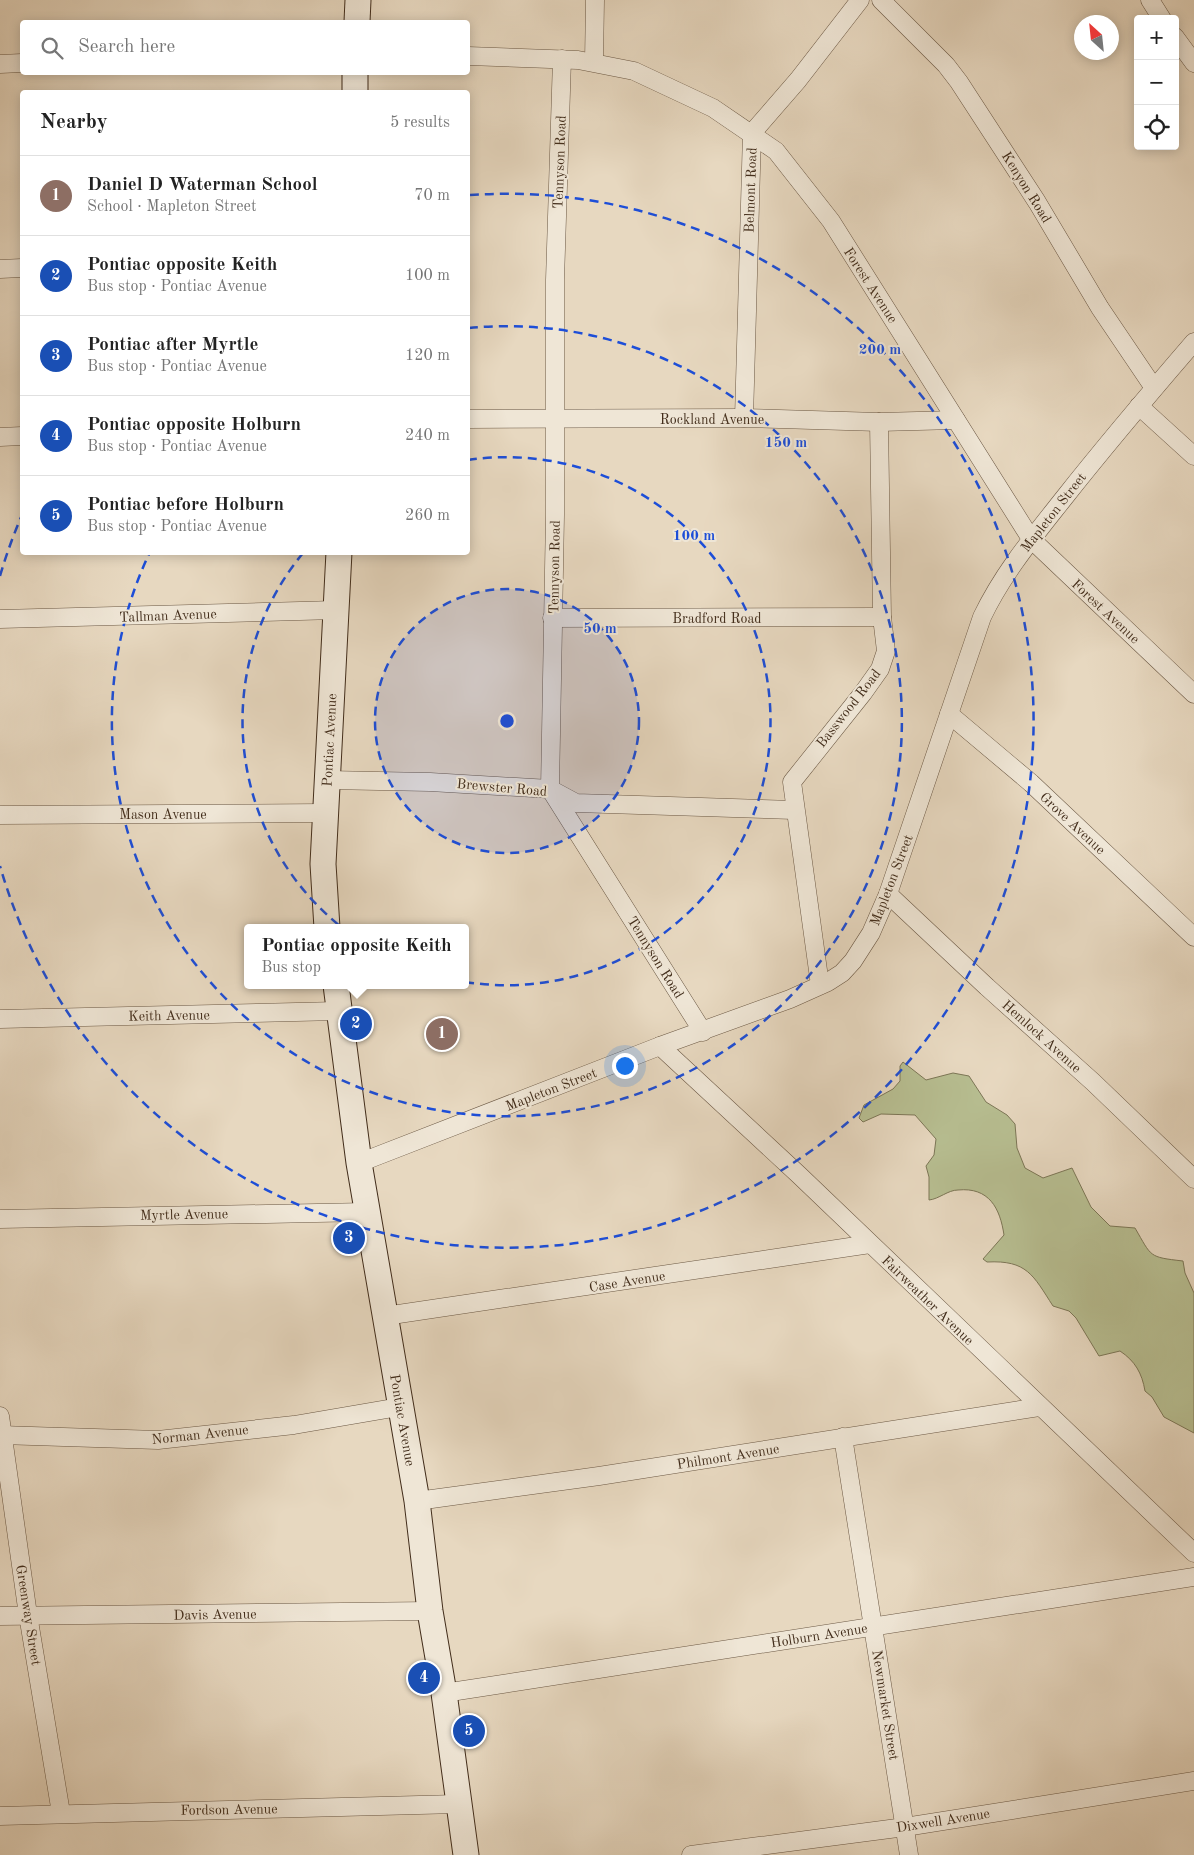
<!DOCTYPE html>
<html lang="en">
<head>
<meta charset="utf-8">
<style>
	:root { --surface:#fff; --page:#f6f6f6; --text:#222; --muted:#767676; --line:#e0e0e0; --accent:#8f2418 }
	body { margin:0; font-family:"Old Standard TT",serif; background:var(--page); color:var(--text) }
	.controls { position:absolute; right:15px; top:15px; display:grid; overflow:hidden; border-radius:5px; box-shadow:0 2px 12px #0003 }
	.controls button { width:45px; height:45px; display:grid; place-items:center; padding:0; border:0; border-bottom:1px solid var(--line); background:var(--surface); color:var(--text); font:25px sans-serif }
	.compass { position:absolute; left:1074px; top:15px; width:45px; height:45px; border-radius:50%; background:var(--surface); box-shadow:0 2px 12px #0003; rotate:333deg }
	.you { position:absolute; left:624px; top:1065px; width:18px; height:18px; margin:-12px; border:4px solid #fff; border-radius:50%; background:#1a73e8; box-shadow:0 0 0 8px #1a73e833 }
	.badge { display:grid; place-items:center; width:32px; height:32px; border-radius:50%; background:var(--accent); color:#fff; font-size:16px; font-weight:700 }
	.pin { position:absolute; translate:-50% -50%; border:2px solid #fff; box-shadow:0 1px 5px #0006 }
	.popup { position:absolute; left:244px; top:924px; width:225px; height:65px; box-sizing:border-box; display:grid; place-content:center; border-radius:5px; background:var(--surface); filter:drop-shadow(0 1px 4px #0005); font-size:16px; white-space:nowrap; color:var(--muted) }
	.popup b { font-size:19px; color:var(--text) }
	.popup::after { content:''; position:absolute; left:50%; top:100%; margin-left:-10px; border:10px solid transparent; border-top-color:var(--surface) }
	.list { margin:0; padding:0; list-style:none }
	h2 { display:flex; justify-content:space-between; align-items:center; height:65px; margin:0; padding:0 20px; font-size:21px }
	h2 small { font-size:16px; font-weight:400; color:var(--muted) }
	.list li { display:grid; grid-template-columns:32px 1fr auto; gap:15px; align-items:center; box-sizing:border-box; height:80px; padding:0 20px; border-top:1px solid var(--line) }
	.list b { display:block; font-size:19px; white-space:nowrap }
	.list p { margin:0; font-size:16px; white-space:nowrap; color:var(--muted) }
	.list em { font-size:16px; font-style:normal; color:var(--muted) }
	.icon { flex:none; width:28px; height:28px; fill:none; stroke:currentColor; stroke-width:2; stroke-linecap:round; stroke-linejoin:round }
	.map { position:relative; flex:none; width:1194px; height:1855px; overflow:hidden }
	.search { position:absolute; background:var(--surface); box-shadow:0 2px 12px #0003; left:20px; top:20px; width:450px; height:55px; display:flex; align-items:center; gap:12px; box-sizing:border-box; padding:0 18px; border-radius:5px; color:var(--muted); font-size:19px }
	.panel { position:absolute; background:var(--surface); box-shadow:0 2px 12px #0003; left:20px; top:90px; width:450px; height:465px; border-radius:5px }
	.map>svg:first-child { display:block }
</style>
</head>
<body>
<div class="map">
<svg width="1194" height="1855" viewBox="0 0 1194 1855">
	<rect width="100%" height="100%" fill="#e7d8c0"/>
	<filter id="stains"><feTurbulence type="fractalNoise" baseFrequency=".004" numOctaves="4"/><feColorMatrix values="0 0 0 0 .2 0 0 0 0 .09 0 0 0 0 .02 0 0 0 .5 -.17"/></filter>
	<radialGradient id="worn" r=".72"><stop offset=".6" stop-color="#630" stop-opacity="0"/><stop offset="1" stop-color="#630" stop-opacity=".3"/></radialGradient>
	<!-- green -->
	<path fill="#b7be91" stroke="#7c7656" d="M903 1062 926 1080 953 1073 969 1076 986 1102 1007 1115 1015 1124 1017 1148 1025 1168 1043 1178 1072 1168 1091 1207 1110 1226 1135 1228C1152 1257 1148 1257 1183 1261L1185 1273 1194 1293V1433L1164 1417 1152 1397 1145 1391C1142 1373 1135 1361 1120 1351L1099 1356 1076 1318 1069 1311 1053 1306C1033 1275 1027 1260 987 1262L983 1259 1004 1235C1000 1208 989 1187 958 1190 948 1190 939 1199 929 1200V1177L926 1166 934 1155 936 1139 915 1115 881 1114 863 1122 859 1118 864 1105 893 1089 900 1081V1066Z"/>
	<g fill="none" stroke-linecap="round" stroke-linejoin="round">
		<!-- street casing -->
		<g stroke="#6b5844" stroke-width="19">
			<g id="street">
				<polyline points="881,0 946,65 959,82 1037,202 1100,308 1154,388"/>
				<polyline points="1150,0 1162,19"/>
				<polyline points="1175,37 1194,63"/>
				<polyline points="468,56 578,60 634,71 713,108 776,151 831,221 1031,539 1194,694"/>
				<polyline points="562,59 555,280 555,515 550,789 703,1032"/>
				<polyline points="594,62 595,0"/>
				<polyline points="0,64 22,63"/>
				<polyline points="0,269 22,268"/>
				<polyline points="1139,406 1194,456"/>
				<polyline points="744,418 752,133 798,80 860,0"/>
				<polyline points="468,419 744,418 879,422 956,420"/>
				<polyline points="0,437 22,436"/>
				<polyline points="552,618 882,617"/>
				<polyline points="0,619 336,610"/>
				<polyline points="949,714 1031,783 1194,937"/>
				<polyline points="327,780 430,782 550,789 576,803 794,810"/>
				<polyline points="0,815 326,813"/>
				<polyline points="888,894 987,987 1093,1082 1194,1179"/>
				<polyline points="820,985 792,782 863,693 880,669 886,651 882,617 879,422"/>
				<polyline points="0,1019 338,1011"/>
				<polyline points="660,1046 799,1175 1194,1553"/>
				<path d="M359 1163 660 1046 790 999 828 982 842 973 853 961 871 933 888 894 982 617C1003 573 1034 536 1064 498 1106 445 1150 393 1194 342"/>
				<polyline points="0,1219 367,1212"/>
				<polyline points="385,1316 870,1244"/>
				<polyline points="0,1416 28,1615 61,1813"/>
				<polyline points="0,1435 158,1440 294,1425 399,1407"/>
				<polyline points="843,1437 909,1855"/>
				<polyline points="417,1501 599,1476 1039,1407"/>
				<polyline points="0,1616 430,1611"/>
				<polyline points="444,1693 1194,1577"/>
				<polyline points="0,1816 458,1804"/>
				<polyline points="691,1855 905,1827 1194,1781"/>
			</g>
		</g>
		<!-- secondary casing -->
		<g stroke="#422d1b" stroke-width="27">
			<g id="secondary">
				<polyline points="357,22 358,0"/>
				<polyline points="355,92 355,72"/>
				<polyline points="327,928 323,864 339,552"/>
				<polyline points="336,985 359,1163 417,1501 430,1611 444,1693 466,1855"/>
			</g>
		</g>
		<!-- street -->
		<use href="#street" stroke="#efe6d6" stroke-width="18"/>
		<!-- secondary -->
		<use href="#secondary" stroke="#efe6d6" stroke-width="25"/>
	</g>
	<!-- distance rings -->
	<circle cx="507" cy="721" r="132" fill="#1d4ed8" fill-opacity=".12"/>
	<g fill="none" stroke="#1d4ed8" stroke-width="2.5" stroke-dasharray="9 6">
		<circle cx="507" cy="721" r="132"/>
		<path d="M468 460A264 264 0 1 1 303 553"/>
		<path d="M469 328A395 395 0 1 1 149 554"/>
		<path d="M0 576A527 527 0 0 1 22 515M470 195A527 527 0 1 1 0 866"/>
	</g>
	<g text-anchor="middle" stroke-width="4" stroke-linejoin="round" paint-order="stroke">
		<!-- street labels -->
		<g font-size="14" fill="#422d1b" stroke="#efe6d6">
			<text transform="translate(559 162) rotate(-88)" y="5">Tennyson Road</text>
			<text transform="translate(1027 187) rotate(58)" y="5">Kenyon Road</text>
			<text transform="translate(750 190) rotate(-88)" y="5">Belmont Road</text>
			<text transform="translate(871 285) rotate(57)" y="5">Forest Avenue</text>
			<text x="712" y="424">Rockland Avenue</text>
			<text transform="translate(1053 512) rotate(-52)" y="5">Mapleton Street</text>
			<text transform="translate(554 567) rotate(-89)" y="5">Tennyson Road</text>
			<text transform="translate(1106 611) rotate(43)" y="5">Forest Avenue</text>
			<text transform="translate(168 615) rotate(-2)" y="5">Tallman Avenue</text>
			<text x="717" y="623">Bradford Road</text>
			<text transform="translate(848 708) rotate(-52)" y="5">Basswood Road</text>
			<text transform="translate(329 740) rotate(-87)" y="5">Pontiac Avenue</text>
			<text transform="translate(502 787) rotate(5)" y="5">Brewster Road</text>
			<text x="163" y="819">Mason Avenue</text>
			<text transform="translate(1073 823) rotate(43)" y="5">Grove Avenue</text>
			<text transform="translate(891 880) rotate(-69)" y="5">Mapleton Street</text>
			<text transform="translate(656 957) rotate(58)" y="5">Tennyson Road</text>
			<text transform="translate(169 1015) rotate(-1)" y="5">Keith Avenue</text>
			<text transform="translate(1042 1036) rotate(42)" y="5">Hemlock Avenue</text>
			<text transform="translate(551 1089) rotate(-21)" y="5">Mapleton Street</text>
			<text transform="translate(184 1214) rotate(-1)" y="5">Myrtle Avenue</text>
			<text transform="translate(627 1281) rotate(-9)" y="5">Case Avenue</text>
			<text transform="translate(928 1300) rotate(44)" y="5">Fairweather Avenue</text>
			<text transform="translate(403 1420) rotate(80)" y="5">Pontiac Avenue</text>
			<text transform="translate(200 1434) rotate(-6)" y="5">Norman Avenue</text>
			<text transform="translate(728 1456) rotate(-9)" y="5">Philmont Avenue</text>
			<text transform="translate(215 1614) rotate(-1)" y="5">Davis Avenue</text>
			<text transform="translate(29 1615) rotate(81)" y="5">Greenway Street</text>
			<text transform="translate(819 1635) rotate(-9)" y="5">Holburn Avenue</text>
			<text transform="translate(886 1705) rotate(81)" y="5">Newmarket Street</text>
			<text transform="translate(229 1809) rotate(-1)" y="5">Fordson Avenue</text>
			<text transform="translate(943 1820) rotate(-9)" y="5">Dixwell Avenue</text>
		</g>
	</g>
	<circle cx="507" cy="721" r="8" fill="#1d4ed8" stroke="#efe6d6" stroke-width="2.5"/>
	<g font-size="15" text-anchor="middle" font-weight="bold" fill="#1d4ed8" stroke="#efe6d6" stroke-width="4" stroke-linejoin="round" paint-order="stroke">
		<text x="880" y="354">200 m</text>
		<text x="786" y="447">150 m</text>
		<text x="694" y="540">100 m</text>
		<text x="600" y="633">50 m</text>
	</g>
	<rect width="100%" height="100%" filter="url(#stains)"/>
	<rect width="100%" height="100%" fill="url(#worn)"/>
</svg>
<div class="controls">
<button>+</button>
<button>−</button>
<button><svg class="icon" aria-label="locate" viewBox="0 0 24 24"><circle cx="12" cy="12" r="6"/><path d="M12 2v4M12 18v4M2 12h4M18 12h4"/></svg></button>
</div>
<svg class="compass" viewBox="-18 -18 36 36"><path d="M0-13l5 13h-10z" fill="#e53935"/><path d="M0 13l5-13h-10z" fill="#767676"/></svg>
<div class="you"></div>
<div class="pin badge" style="left:442px;top:1034px;background:#8d6e63">1</div>
<div class="pin badge" style="left:356px;top:1024px;background:#1a4fb4">2</div>
<div class="popup"><b>Pontiac opposite Keith</b>Bus stop</div>
<div class="pin badge" style="left:349px;top:1238px;background:#1a4fb4">3</div>
<div class="pin badge" style="left:424px;top:1678px;background:#1a4fb4">4</div>
<div class="pin badge" style="left:469px;top:1731px;background:#1a4fb4">5</div>
<div class="search"><svg class="icon" aria-label="search" viewBox="0 0 24 24"><circle cx="10" cy="10" r="6"/><path d="M15 15l6 6"/></svg>Search here</div>
<section class="panel">
<h2>Nearby<small>5 results</small></h2>
<ul class="list">
<li><span class="badge" style="background:#8d6e63">1</span><div><b>Daniel D Waterman School</b><p>School · Mapleton Street</p></div><em>70 m</em></li>
<li><span class="badge" style="background:#1a4fb4">2</span><div><b>Pontiac opposite Keith</b><p>Bus stop · Pontiac Avenue</p></div><em>100 m</em></li>
<li><span class="badge" style="background:#1a4fb4">3</span><div><b>Pontiac after Myrtle</b><p>Bus stop · Pontiac Avenue</p></div><em>120 m</em></li>
<li><span class="badge" style="background:#1a4fb4">4</span><div><b>Pontiac opposite Holburn</b><p>Bus stop · Pontiac Avenue</p></div><em>240 m</em></li>
<li><span class="badge" style="background:#1a4fb4">5</span><div><b>Pontiac before Holburn</b><p>Bus stop · Pontiac Avenue</p></div><em>260 m</em></li>
</ul>
</section>
</div>
</body>
</html>
